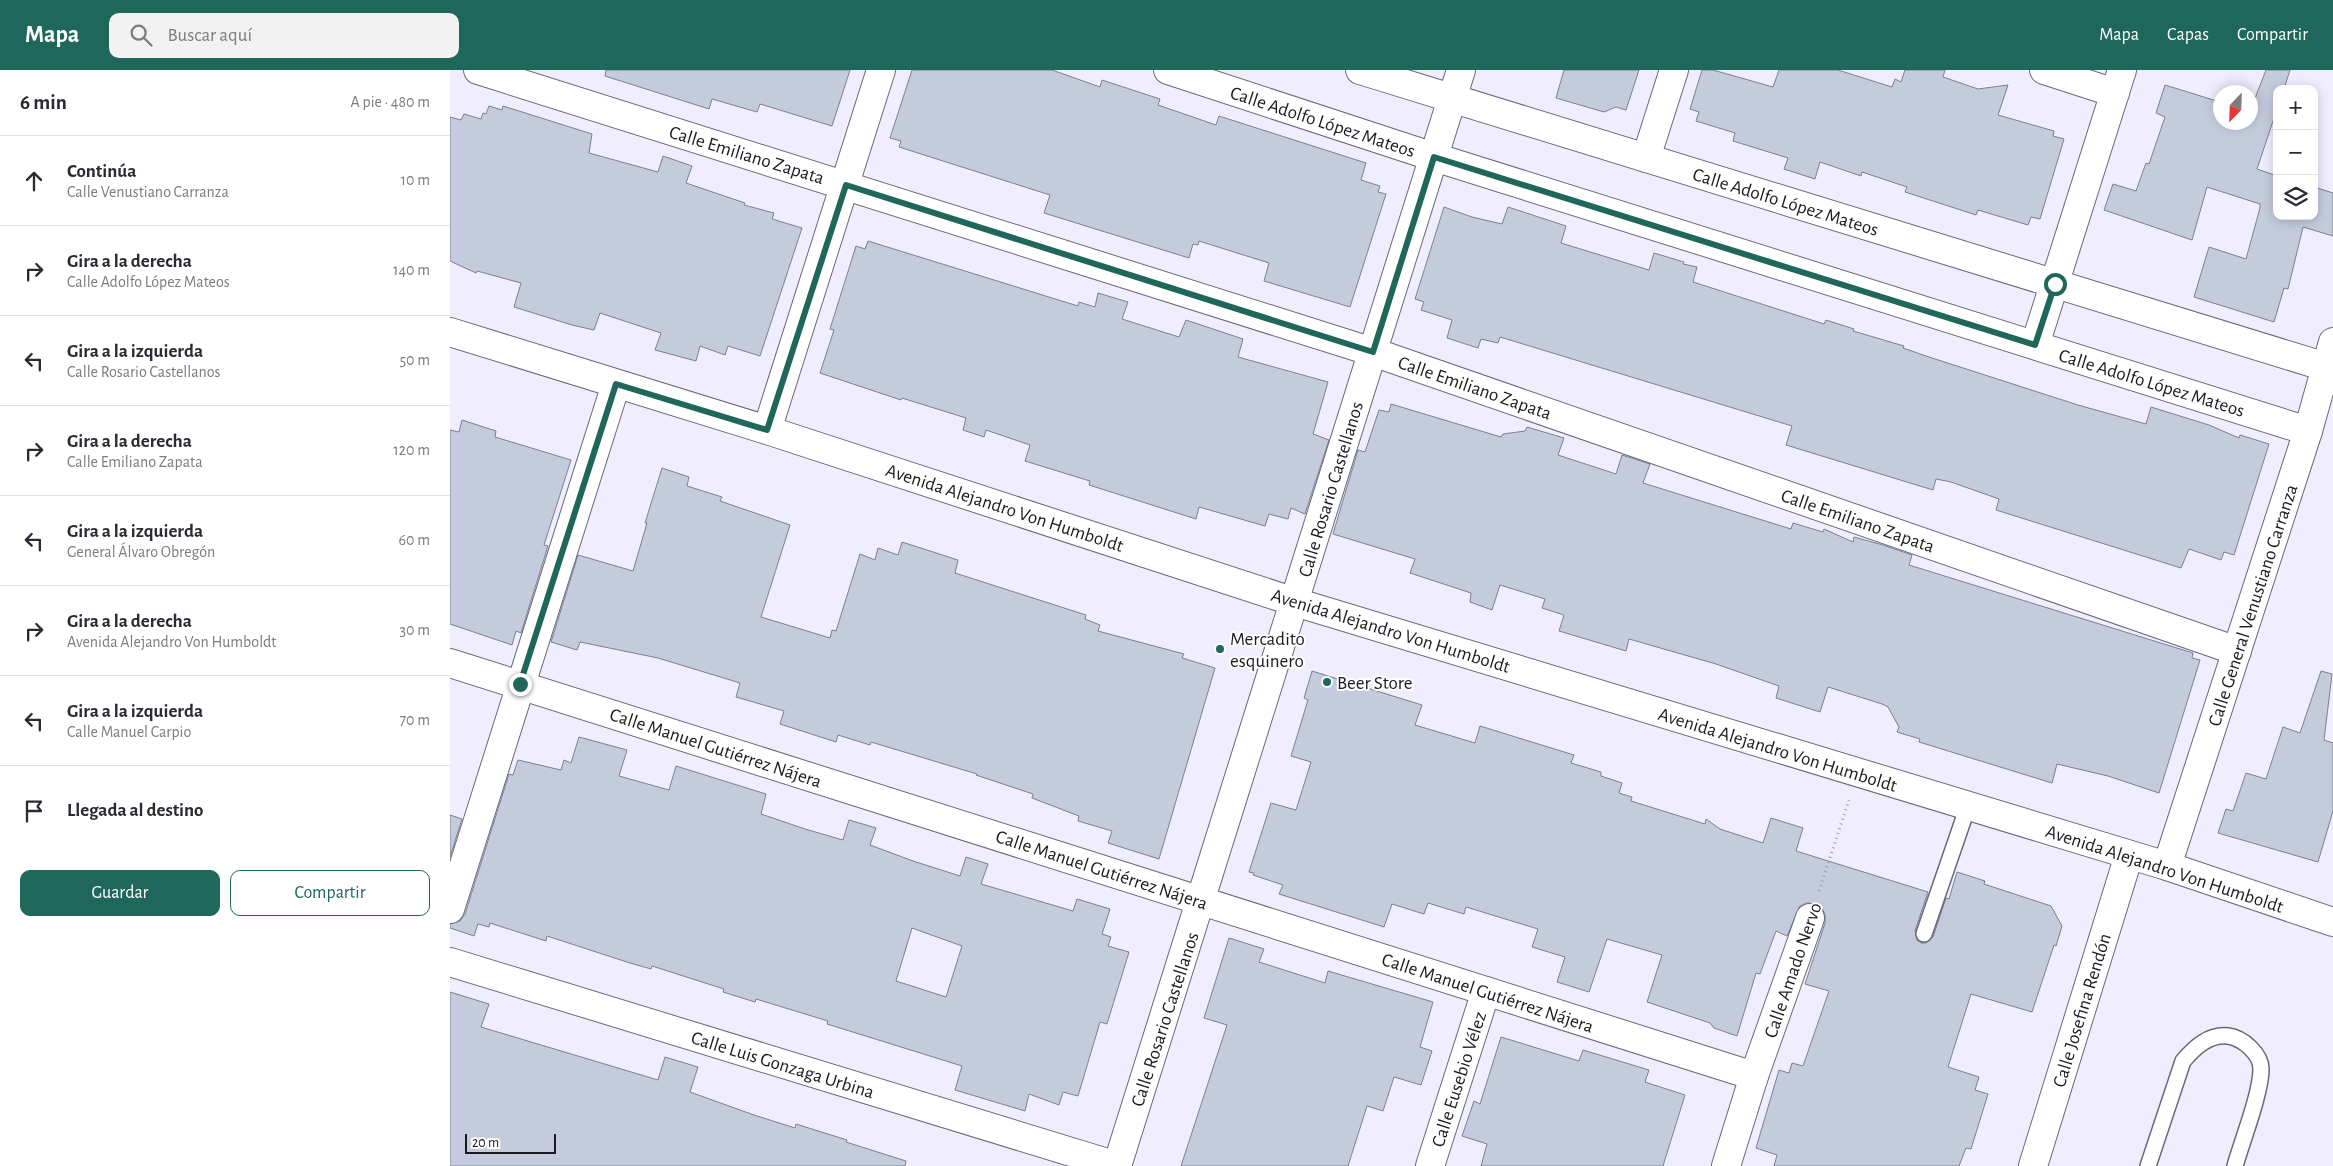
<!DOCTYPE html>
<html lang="es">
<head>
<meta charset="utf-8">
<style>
	:root { --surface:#fff; --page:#f2f2f3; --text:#2b2b33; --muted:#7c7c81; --line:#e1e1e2; --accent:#1f665b }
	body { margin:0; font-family:"Alegreya Sans",sans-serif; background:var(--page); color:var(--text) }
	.controls { position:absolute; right:15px; top:15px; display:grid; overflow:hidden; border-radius:10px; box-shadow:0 2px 12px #0003 }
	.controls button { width:45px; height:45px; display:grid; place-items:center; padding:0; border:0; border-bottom:1px solid var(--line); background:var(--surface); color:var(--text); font:25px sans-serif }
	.compass { position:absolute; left:1763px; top:15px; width:45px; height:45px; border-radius:50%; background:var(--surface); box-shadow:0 2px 12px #0003; rotate:203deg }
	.scale { position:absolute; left:15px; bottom:12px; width:91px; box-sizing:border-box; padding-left:5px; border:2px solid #1b1a21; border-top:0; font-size:14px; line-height:18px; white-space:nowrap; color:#1b1a21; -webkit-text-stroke:4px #fefefe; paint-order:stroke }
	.stop { position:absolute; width:15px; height:15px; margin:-11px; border:4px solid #1f665b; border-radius:50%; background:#fff }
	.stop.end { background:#1f665b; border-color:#fff; box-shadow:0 1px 5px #0008 }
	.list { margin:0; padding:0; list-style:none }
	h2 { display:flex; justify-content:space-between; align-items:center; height:65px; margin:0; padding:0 20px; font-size:21px }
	h2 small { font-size:16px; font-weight:400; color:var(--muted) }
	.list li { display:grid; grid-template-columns:32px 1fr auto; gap:15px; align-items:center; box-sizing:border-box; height:90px; padding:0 20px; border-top:1px solid var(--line) }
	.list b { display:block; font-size:19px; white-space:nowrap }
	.list p { margin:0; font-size:16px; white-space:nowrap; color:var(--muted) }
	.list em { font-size:16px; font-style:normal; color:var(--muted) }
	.actions { display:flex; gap:10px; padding:15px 20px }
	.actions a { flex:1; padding:11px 0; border:1px solid var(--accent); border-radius:10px; text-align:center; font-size:18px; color:var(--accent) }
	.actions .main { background:var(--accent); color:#fff }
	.icon { flex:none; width:28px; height:28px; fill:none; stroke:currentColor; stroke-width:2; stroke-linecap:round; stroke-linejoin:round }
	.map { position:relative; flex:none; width:1883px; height:1096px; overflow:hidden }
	header { display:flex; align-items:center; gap:30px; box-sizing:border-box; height:70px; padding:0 25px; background:var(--accent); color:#fff }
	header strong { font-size:24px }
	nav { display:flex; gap:28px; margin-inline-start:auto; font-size:18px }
	.search { width:350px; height:45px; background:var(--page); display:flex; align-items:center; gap:12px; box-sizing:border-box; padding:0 18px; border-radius:10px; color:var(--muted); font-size:19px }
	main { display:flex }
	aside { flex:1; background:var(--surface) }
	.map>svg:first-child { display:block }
</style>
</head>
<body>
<header>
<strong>Mapa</strong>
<div class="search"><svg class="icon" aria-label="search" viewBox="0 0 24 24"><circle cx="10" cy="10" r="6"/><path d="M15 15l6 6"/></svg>Buscar aquí</div>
<nav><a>Mapa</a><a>Capas</a><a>Compartir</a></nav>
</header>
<main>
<aside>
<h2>6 min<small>A pie · 480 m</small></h2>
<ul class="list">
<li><svg class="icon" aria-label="ahead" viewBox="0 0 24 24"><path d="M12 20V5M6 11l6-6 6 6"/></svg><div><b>Continúa</b><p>Calle Venustiano Carranza</p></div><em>10 m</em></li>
<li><svg class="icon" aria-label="right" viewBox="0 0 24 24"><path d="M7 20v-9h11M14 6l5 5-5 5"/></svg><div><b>Gira a la derecha</b><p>Calle Adolfo López Mateos</p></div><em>140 m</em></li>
<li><svg class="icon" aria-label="left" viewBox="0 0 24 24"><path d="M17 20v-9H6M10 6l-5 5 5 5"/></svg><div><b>Gira a la izquierda</b><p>Calle Rosario Castellanos</p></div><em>50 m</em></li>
<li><svg class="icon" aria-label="right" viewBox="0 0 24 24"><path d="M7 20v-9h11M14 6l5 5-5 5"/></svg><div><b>Gira a la derecha</b><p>Calle Emiliano Zapata</p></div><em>120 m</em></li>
<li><svg class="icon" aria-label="left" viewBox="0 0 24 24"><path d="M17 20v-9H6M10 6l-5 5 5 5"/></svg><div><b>Gira a la izquierda</b><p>General Álvaro Obregón</p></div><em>60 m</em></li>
<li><svg class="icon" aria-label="right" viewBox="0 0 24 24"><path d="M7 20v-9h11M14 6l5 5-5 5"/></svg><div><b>Gira a la derecha</b><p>Avenida Alejandro Von Humboldt</p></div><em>30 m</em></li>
<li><svg class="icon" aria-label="left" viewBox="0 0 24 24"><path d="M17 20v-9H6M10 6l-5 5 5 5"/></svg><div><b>Gira a la izquierda</b><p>Calle Manuel Carpio</p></div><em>70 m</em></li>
<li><svg class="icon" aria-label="arrive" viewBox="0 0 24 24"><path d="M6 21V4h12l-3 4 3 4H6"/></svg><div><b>Llegada al destino</b></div></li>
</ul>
<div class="actions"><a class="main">Guardar</a><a>Compartir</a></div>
</aside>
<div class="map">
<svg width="1883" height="1096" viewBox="0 0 1883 1096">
	<rect width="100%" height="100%" fill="#f0eefe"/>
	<!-- building -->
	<g fill="#c4cbdd" stroke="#798090" fill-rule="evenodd">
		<polygon points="156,0 400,0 382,56 310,34 307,42 262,29 259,39 155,6"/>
		<polygon points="462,0 602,0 650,17 652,10 710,29 708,35 766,55 769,46 916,93 911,110 930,116 928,122 936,124 900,237 814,211 819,193 749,171 748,175 743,174 739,188 594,143 600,125 449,77 451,71 440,68"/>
		<polygon points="1114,0 1189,0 1176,40 1166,37 1154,42 1106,28"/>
		<polygon points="1252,0 1263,0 1323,17 1329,0 1388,0 1442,17 1445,9 1451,12 1455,0 1495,0 1493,7 1528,19 1558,15 1548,45 1604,61 1603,66 1614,69 1590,149 1581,147 1578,155 1528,140 1526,145 1455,122 1457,117 1412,102 1411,106 1370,92 1365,109 1334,99 1338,88 1283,71 1285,63 1246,51 1249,42 1240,39"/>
		<polygon points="1816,0 1840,0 1834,19 1827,19 1827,39 1807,99 1827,106 1827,146 1864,146 1864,117 1883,123 1883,166 1853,157 1838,219 1834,218 1824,252 1744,227 1759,177 1796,189 1810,138 1810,134 1757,117 1742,170 1654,140 1663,114 1686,121 1696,93 1699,94 1715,47 1706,43 1715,15 1770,32 1770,52 1800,52 1800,41"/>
		<polygon points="39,36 52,40 53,36 142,64 139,83 208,102 213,86 242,96 236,113 295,133 294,135 324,143 322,149 352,158 310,286 278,276 275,285 250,276 246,291 205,280 211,263 150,243 144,260 122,255 64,237 71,213 27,201 26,203 0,191 0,47 11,50 14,44 31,49 33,43 36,44"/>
		<polygon points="994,137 1022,147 1052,154 1058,137 1116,156 1111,173 1199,200 1204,183 1234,192 1233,194 1247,197 1243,212 1374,254 1376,250 1404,259 1403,261 1454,276 1453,278 1479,287 1628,335 1696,354 1701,337 1759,355 1789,368 1790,365 1819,374 1784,485 1774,482 1771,490 1739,479 1731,498 1546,440 1549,429 1501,412 1486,409 1483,420 1336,375 1342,356 1050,267 1048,273 1031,269 1028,278 997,268 1002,250 971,240 974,232 965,229"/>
		<polygon points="418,171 628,236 629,232 645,237 648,223 678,232 672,249 729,267 736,250 793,269 788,287 878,312 863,364 879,370 855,444 841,438 838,449 819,444 815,456 749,437 746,449 639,415 640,411 575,391 580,375 536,360 534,367 513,360 516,348 452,328 451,330 370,303 384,260 380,259 406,176 415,179"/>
		<polygon points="941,334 1051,367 1053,364 1075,361 1077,357 1114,368 1108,385 1166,404 1172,385 1200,394 1193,413 1341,459 1343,453 1373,462 1374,459 1403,472 1404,467 1433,475 1462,485 1459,495 1743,583 1742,588 1750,590 1709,723 1658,706 1607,694 1602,713 1469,672 1470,669 1447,662 1449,657 1438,637 1432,634 1378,617 1370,642 1326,628 1329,616 1266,594 1179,569 1176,581 1109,561 1114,545 1092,538 1095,529 1050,515 1042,540 1020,532 1021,523 960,503 965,489 883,464 908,380 915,382 929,340 939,342"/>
		<polygon points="12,350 46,361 45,367 121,390 94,475 98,476 71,563 66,561 62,575 0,554 0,360 9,362"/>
		<polygon points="212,398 239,407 237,416 272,427 270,431 340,455 311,547 380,568 382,560 386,561 410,484 425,490 428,478 448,485 452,472 508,490 505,503 636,545 635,549 650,555 648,561 734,584 732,588 765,598 709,789 658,773 662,761 628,751 629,746 582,728 583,724 526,705 527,704 421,672 420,675 388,665 386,672 330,654 334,641 286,627 290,613 208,588 130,572 127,580 101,572 128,485 183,501 197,453 195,453"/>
		<polygon points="862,601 972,635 965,655 1025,673 1030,656 1124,685 1121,693 1151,702 1151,706 1172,713 1169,723 1182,727 1181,731 1255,754 1256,749 1270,759 1313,773 1321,748 1353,758 1346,781 1478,822 1465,861 1467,870 1471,873 1476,873 1483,867 1496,828 1499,829 1507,802 1535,811 1534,814 1601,836 1612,856 1606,876 1604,875 1582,942 1521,924 1498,997 1529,1007 1525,1020 1538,1024 1521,1079 1516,1078 1509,1096 1324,1096 1327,1085 1306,1078 1329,1000 1339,1003 1342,993 1353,996 1379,921 1355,914 1375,853 1375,845 1372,838 1366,834 1357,833 1350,836 1337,866 1326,861 1310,904 1306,903 1287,966 1264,958 1260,953 1197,932 1212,885 1157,869 1139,922 1107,912 1115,887 1082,877 1088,859 1016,837 1014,844 978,833 974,844 942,834 934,857 829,824 833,815 803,805 804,803 799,802 821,733 846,740 861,692 841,686 858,630 854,628"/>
		<polygon points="1871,601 1882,604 1874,670 1883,673 1883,741 1868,792 1768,763 1776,739 1783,741 1796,703 1816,709 1833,657 1850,663"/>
		<path d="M129 667 177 680 169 706 219 720 226 696 316 724 311 744 355 759 393 770 399 750 426 758 420 775 463 791 510 806 516 787 538 794 531 814 623 841 627 829 660 839 652 864 661 867 658 876 679 882 657 954 650 952 628 1026 613 1022 609 1035 579 1024 575 1041 505 1020 512 996 377 954 378 951 306 929 305 932 273 922 274 919 202 896 201 899 180 893 97 866 96 871 40 853 39 857 28 854 24 866 0 858V854L10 851 15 844 59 704 63 705 68 690 111 700 114 690 121 693ZM462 858 512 876 496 927 446 911Z"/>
		<polygon points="0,745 12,749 0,787"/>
		<polygon points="779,868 814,879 809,892 875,913 878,901 983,932 970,977 982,981 971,1015 944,1007 933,1041 917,1036 898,1096 731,1096 777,955 754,948"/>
		<polygon points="0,922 39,934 31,957 208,1010 215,987 248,997 240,1022 304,1045 345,1058 346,1054 397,1070 396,1072 456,1091 455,1096 0,1096"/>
		<polygon points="1051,967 1129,991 1133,980 1199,1000 1195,1012 1235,1025 1213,1096 1031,1096 1037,1074 1012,1066 1024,1031 1030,1034"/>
	</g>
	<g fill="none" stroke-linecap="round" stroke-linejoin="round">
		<!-- lane casing -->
		<g stroke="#6a6879" stroke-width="18">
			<g id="lane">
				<polyline points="1474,864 1518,736"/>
				<path d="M1698 1096 1733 991C1745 977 1759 964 1778 966 1793 968 1811 984 1811 999 1811 1023 1792 1071 1785 1096"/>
			</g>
		</g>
		<!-- street casing -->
		<g stroke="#6a6879" stroke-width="30">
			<g id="street">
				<polyline points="28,0 923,282 1787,581"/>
				<polyline points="1594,0 1665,23"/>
				<polyline points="1196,88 1224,0"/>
				<polyline points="317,360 431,0"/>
				<polyline points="0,593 1304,1006"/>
				<polyline points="0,839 166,314"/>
				<polyline points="0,892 667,1096"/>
				<polyline points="667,1096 1011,0"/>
				<polyline points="980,1096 1036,921"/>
				<polyline points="1276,1096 1304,1006 1360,848"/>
			</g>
		</g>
		<!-- secondary casing -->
		<g stroke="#6a6879" stroke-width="30">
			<g id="secondary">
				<polyline points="718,0 984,87 1858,361"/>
				<polyline points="910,0 1876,297"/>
				<polyline points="0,262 317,360 845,532 1717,796 1883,852"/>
				<polyline points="1585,275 1672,0"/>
				<polyline points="1717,796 1858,361 1883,272"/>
				<polyline points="1583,1096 1679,785"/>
			</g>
		</g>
		<!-- path -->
		<polyline stroke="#a09eab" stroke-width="3" stroke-dasharray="1 4" stroke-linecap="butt" points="1369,821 1399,730"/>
		<!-- lane -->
		<use href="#lane" stroke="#fff" stroke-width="15"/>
		<!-- street -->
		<use href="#street" stroke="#fff" stroke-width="28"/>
		<!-- secondary -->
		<use href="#secondary" stroke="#fff" stroke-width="28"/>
	</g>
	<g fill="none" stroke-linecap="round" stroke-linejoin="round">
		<!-- route -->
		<polyline stroke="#1f665b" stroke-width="6" points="70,614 166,314 317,360 396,115 923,282 984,87 1585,275 1605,214"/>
	</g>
	<!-- markers -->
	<g fill="#1f665b" stroke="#fefefe" stroke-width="2">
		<circle cx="770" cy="579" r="5"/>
		<circle cx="877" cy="612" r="5"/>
	</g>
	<g text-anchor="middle" stroke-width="4" stroke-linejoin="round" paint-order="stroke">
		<!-- street labels -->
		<g font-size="19" fill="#1b1a21" stroke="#fefefe">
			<text transform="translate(873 51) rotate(18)" y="7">Calle Adolfo López Mateos</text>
			<text transform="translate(297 84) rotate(17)" y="7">Calle Emiliano Zapata</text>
			<text transform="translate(1336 131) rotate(17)" y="7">Calle Adolfo López Mateos</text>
			<text transform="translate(1702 312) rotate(17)" y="7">Calle Adolfo López Mateos</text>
			<text transform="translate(1025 317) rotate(19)" y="7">Calle Emiliano Zapata</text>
			<text transform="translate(880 419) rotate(-73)" y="7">Calle Rosario Castellanos</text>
			<text transform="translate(555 437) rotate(18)" y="7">Avenida Alejandro Von Humboldt</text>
			<text transform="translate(1408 450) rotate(19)" y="7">Calle Emiliano Zapata</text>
			<text transform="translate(1802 535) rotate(-72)" y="7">Calle General Venustiano Carranza</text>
			<text transform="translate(941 560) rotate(17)" y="7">Avenida Alejandro Von Humboldt</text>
			<text transform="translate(266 677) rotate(18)" y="7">Calle Manuel Gutiérrez Nájera</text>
			<text transform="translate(1328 679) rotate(17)" y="7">Avenida Alejandro Von Humboldt</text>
			<text transform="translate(1715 798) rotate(18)" y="7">Avenida Alejandro Von Humboldt</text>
			<text transform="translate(652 799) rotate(18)" y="7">Calle Manuel Gutiérrez Nájera</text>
			<text transform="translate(1342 900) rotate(-71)" y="7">Calle Amado Nervo</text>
			<text transform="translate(1038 922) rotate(18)" y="7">Calle Manuel Gutiérrez Nájera</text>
			<text transform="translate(1631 940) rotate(-73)" y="7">Calle Josefina Rendón</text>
			<text transform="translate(714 949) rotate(-72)" y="7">Calle Rosario Castellanos</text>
			<text transform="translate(333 994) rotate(17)" y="7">Calle Luis Gonzaga Urbina</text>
			<text transform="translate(1008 1009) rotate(-72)" y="7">Calle Eusebio Vélez</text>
		</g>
		<!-- poi labels -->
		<g font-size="19" fill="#1b1a21" stroke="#fefefe" text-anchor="start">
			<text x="780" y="575">Mercadito<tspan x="780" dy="22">esquinero</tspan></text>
			<text x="887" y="619">Beer Store</text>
		</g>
	</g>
</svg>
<div class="controls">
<button>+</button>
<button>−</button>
<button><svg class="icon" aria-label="layers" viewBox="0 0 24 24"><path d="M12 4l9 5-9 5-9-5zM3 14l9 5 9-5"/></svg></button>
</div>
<svg class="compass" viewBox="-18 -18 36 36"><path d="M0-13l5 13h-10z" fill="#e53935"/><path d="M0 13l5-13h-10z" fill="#7c7c81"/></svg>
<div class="scale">20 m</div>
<div class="stop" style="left:1605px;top:214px"></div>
<div class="stop end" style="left:70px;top:614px"></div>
</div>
</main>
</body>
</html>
